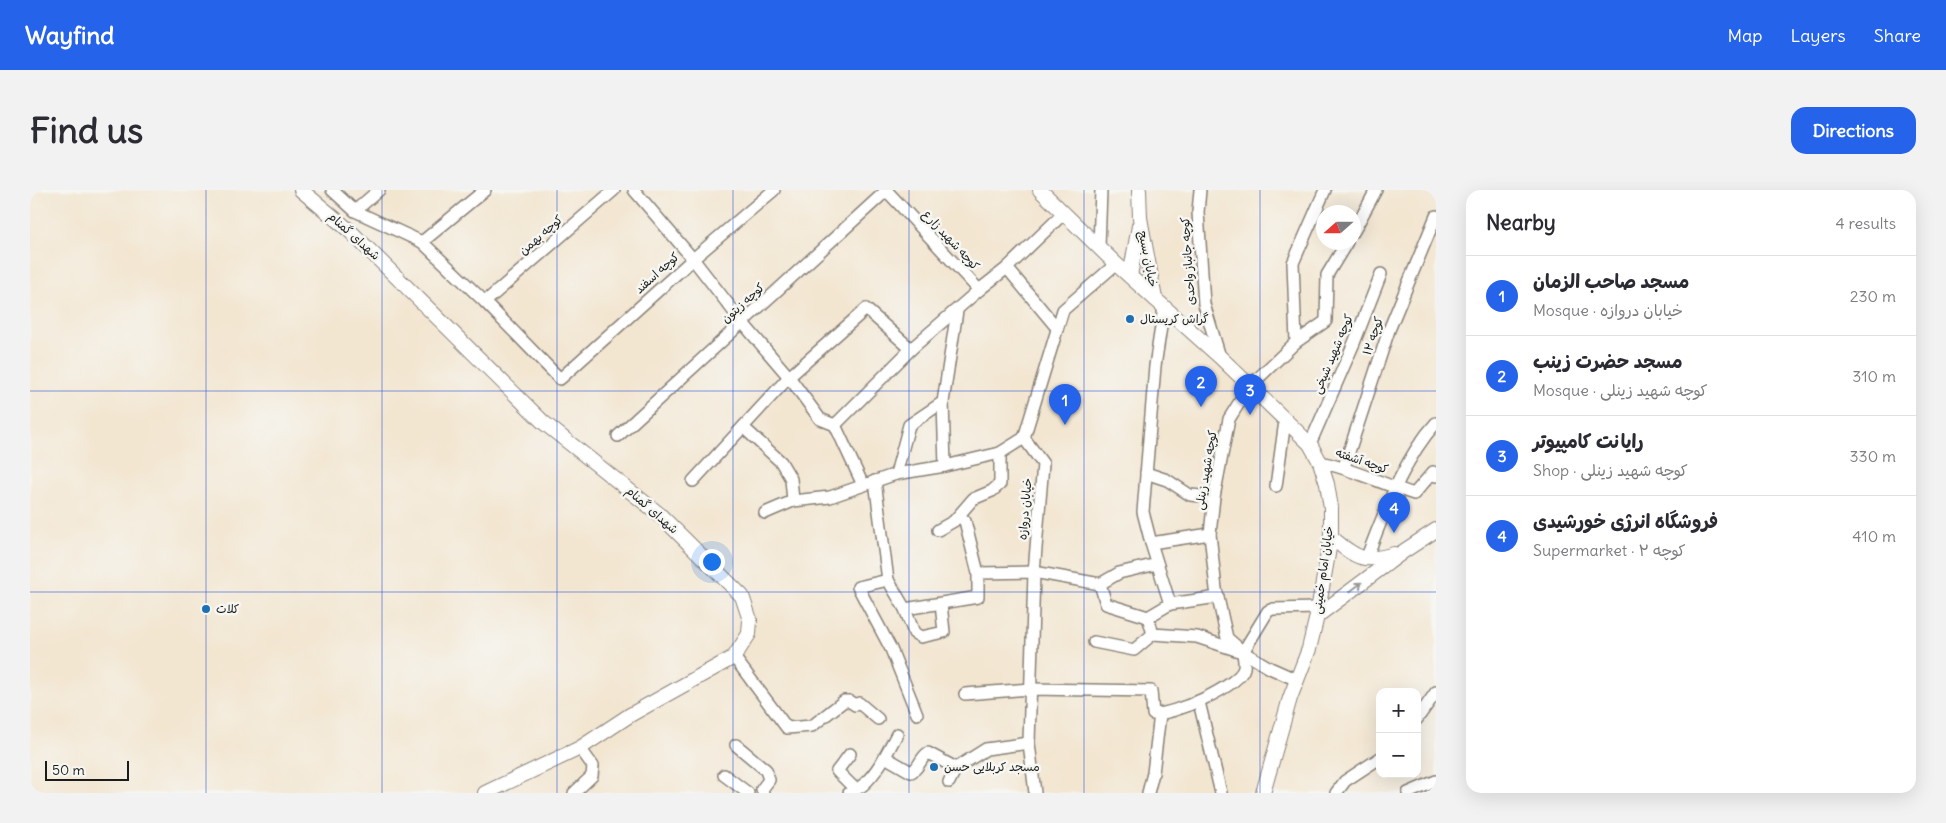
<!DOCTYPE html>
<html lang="en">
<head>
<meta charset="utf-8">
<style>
	:root { --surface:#fff; --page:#f2f2f3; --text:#2b2b33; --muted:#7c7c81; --line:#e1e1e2; --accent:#2563eb }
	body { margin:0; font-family:Delius,"Playpen Sans Arabic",sans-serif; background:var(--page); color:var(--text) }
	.controls { position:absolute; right:15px; bottom:15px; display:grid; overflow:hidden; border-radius:10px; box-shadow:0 5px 20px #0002 }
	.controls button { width:45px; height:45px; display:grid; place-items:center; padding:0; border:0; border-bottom:1px solid var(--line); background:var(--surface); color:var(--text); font:25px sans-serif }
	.compass { position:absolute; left:1286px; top:15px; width:45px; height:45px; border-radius:50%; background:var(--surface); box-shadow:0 5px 20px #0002; rotate:249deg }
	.scale { position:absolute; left:15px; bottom:12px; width:84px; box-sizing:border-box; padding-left:5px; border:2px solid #1c1c1c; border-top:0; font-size:14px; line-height:18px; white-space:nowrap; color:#1c1c1c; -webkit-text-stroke:4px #f6f6f2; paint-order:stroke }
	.you { position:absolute; left:681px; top:371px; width:18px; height:18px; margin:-12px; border:4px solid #fff; border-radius:50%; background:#1a73e8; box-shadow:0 0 0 8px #1a73e833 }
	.badge { display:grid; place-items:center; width:32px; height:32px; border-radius:50%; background:var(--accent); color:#fff; font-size:16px; font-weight:700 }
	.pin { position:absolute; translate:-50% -41px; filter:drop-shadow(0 1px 2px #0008) }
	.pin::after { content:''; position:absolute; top:26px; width:18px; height:15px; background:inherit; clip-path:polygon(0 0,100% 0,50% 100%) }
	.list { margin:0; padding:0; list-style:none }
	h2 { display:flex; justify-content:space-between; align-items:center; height:65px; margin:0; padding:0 20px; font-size:21px }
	h2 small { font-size:16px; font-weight:400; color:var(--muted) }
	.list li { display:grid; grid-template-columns:32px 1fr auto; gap:15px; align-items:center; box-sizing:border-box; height:80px; padding:0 20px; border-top:1px solid var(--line) }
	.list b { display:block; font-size:19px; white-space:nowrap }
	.list p { margin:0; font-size:16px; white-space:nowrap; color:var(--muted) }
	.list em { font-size:16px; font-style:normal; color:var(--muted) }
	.map { position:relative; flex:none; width:1406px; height:603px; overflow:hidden; border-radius:15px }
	header { display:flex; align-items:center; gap:30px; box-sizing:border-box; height:70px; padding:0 25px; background:var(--accent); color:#fff }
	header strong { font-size:24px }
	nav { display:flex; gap:28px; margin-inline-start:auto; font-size:18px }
	.intro { display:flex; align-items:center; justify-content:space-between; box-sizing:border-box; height:120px; padding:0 30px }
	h1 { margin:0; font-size:35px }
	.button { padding:12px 22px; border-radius:15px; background:var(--accent); color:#fff; font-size:18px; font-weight:700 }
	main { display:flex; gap:30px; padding:0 30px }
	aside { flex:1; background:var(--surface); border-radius:15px; box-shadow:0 5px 20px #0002 }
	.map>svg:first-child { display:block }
</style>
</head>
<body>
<header>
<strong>Wayfind</strong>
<nav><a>Map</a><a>Layers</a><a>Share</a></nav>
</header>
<div class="intro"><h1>Find us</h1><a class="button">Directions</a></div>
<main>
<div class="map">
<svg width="1406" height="603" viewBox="0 0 1406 603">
	<rect width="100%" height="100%" fill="#f6f6f2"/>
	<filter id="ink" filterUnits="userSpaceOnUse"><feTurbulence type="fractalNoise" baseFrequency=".02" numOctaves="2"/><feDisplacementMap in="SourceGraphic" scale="10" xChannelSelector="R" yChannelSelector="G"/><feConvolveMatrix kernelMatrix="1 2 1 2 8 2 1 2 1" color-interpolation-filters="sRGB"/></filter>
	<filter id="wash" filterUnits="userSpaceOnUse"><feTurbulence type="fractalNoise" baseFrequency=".0096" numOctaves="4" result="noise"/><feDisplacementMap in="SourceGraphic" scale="20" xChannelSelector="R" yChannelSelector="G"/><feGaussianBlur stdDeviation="1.12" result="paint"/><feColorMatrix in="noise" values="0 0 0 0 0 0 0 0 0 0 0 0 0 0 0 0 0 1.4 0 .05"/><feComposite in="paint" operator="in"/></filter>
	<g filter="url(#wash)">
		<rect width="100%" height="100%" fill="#f3e6d1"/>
	</g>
	<g filter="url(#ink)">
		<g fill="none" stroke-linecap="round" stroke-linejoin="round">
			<!-- minor casing -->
			<g stroke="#888176" stroke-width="14">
				<g id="minor">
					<polyline points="302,0 325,21 392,52 455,112 530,189 663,69 744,0"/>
					<polyline points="604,0 663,69 712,132 759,187 790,229 805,235 833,295"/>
					<polyline points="856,0 949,100 977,78 1034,23"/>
					<polyline points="1170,0 1168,22 1174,114 1190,167"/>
					<polyline points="325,21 349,0"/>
					<polyline points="1324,41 1346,0"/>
					<polyline points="392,52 455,0"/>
					<polyline points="1069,57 1071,0"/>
					<polyline points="977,78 1027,138"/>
					<polyline points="455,112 584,0"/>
					<polyline points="1134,117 1125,176 1113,322 1121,353 1140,414"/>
					<polyline points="1266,152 1296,131 1297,85 1317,52"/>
					<polyline points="805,235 881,159 949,100"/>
					<polyline points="713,237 751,272 761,289 763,311"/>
					<polyline points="588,246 857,0"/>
					<polyline points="1280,254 1324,153 1351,84"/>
					<path d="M1290 272C1323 279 1352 294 1384 304L1403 282 1406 286"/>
					<polyline points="915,276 913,212 927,121"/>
					<polyline points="1314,277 1359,140 1406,26"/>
					<polyline points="1116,283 1137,290 1160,305 1184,307"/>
					<polyline points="866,284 879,235 913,212"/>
					<polyline points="663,291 759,187 836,119 881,159"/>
					<polyline points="845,291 858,390 875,419 948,407 948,383 935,331 929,326"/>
					<polyline points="1246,296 1255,231"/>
					<polyline points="735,323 763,311 800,307 866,284 915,276 970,263 994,248"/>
					<polyline points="908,340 924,331 943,309 962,301 970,294 970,263"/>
					<polyline points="1121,353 1180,344"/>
					<path d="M1336 369C1354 324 1373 269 1406 233"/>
					<polyline points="948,383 1004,382 1070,394 1076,414 1118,427 1123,444 1167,447 1209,461"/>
					<polyline points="858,390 828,397 861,459 887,524"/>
					<polyline points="1070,394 1089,383 1127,374"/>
					<polyline points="875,419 884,443 891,447 914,442 911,414"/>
					<polyline points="1118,427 1140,414 1188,407"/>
					<polyline points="1064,452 1104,460 1123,444"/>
					<polyline points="1213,462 1238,421 1243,419 1288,418"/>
					<polyline points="704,467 757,538 782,536 814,511 819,511 825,515 829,513 848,529"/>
					<polyline points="1267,490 1240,478 1213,462 1197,448 1186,399 1180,344 1184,307 1199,229 1219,197 1266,152 1263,73 1295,0"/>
					<path d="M935 504 1001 499 1121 501 1123 524C1141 526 1209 497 1214 478 1215 473 1213 466 1213 462"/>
					<polyline points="1169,512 1191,603"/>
					<polyline points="1387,529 1406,502"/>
					<polyline points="706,555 736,580 739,590 732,599 733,603"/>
					<polyline points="820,564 807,581 824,598"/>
					<path d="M855 567 881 582C889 579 890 568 898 563L926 578"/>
					<polyline points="694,585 718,603"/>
					<polyline points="919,592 926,578 956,559 999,553"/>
					<polyline points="544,603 562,586 563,576 550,558"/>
					<path d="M819 603C824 599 829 599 833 595 848 582 858 561 867 544"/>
					<polyline points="1005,603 999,553 1004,382 1013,274 994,248 1033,120 1086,74"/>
					<polyline points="1118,603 1123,583 1130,524"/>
					<polyline points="1306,603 1315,591 1350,568"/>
					<polyline points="1378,603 1406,591"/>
				</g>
			</g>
			<!-- tertiary casing -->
			<g stroke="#888176" stroke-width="16">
				<g id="tertiary">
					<polyline points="271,0 320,41 513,232 629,324 712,406 720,430 719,444 704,467 600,525 550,558 455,603"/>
					<polyline points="1010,0 1086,74 1190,167 1280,254 1290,272 1297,294 1301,318 1301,347 1287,426 1279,459 1260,508 1233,603"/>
					<polyline points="1109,0 1110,28 1125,109"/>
					<polyline points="1100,86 1109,36"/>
					<path d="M1301 347C1325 367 1333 374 1364 364"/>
					<polyline points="1287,426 1374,361 1406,340"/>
				</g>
			</g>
			<!-- minor -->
			<use href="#minor" stroke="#fff" stroke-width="11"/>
			<!-- tertiary -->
			<use href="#tertiary" stroke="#fff" stroke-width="14"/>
		</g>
		<!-- one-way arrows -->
		<defs><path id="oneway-shaft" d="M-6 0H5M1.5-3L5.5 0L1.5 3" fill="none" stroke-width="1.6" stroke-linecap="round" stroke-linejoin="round" transform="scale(1.25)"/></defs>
		<use stroke="#999" href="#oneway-shaft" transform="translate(1326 397) rotate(-37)"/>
	</g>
	<!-- grid -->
	<path fill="none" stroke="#1d4ed8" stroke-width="1" stroke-opacity="0.55" d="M176 0V603M352 0V603M527 0V603M703 0V603M879 0V603M1054 0V603M1230 0V603M0 201H1406M0 402H1406"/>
	<!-- markers -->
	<g fill="#1f6fb2" stroke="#f6f6f2" stroke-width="2">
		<circle cx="1100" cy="129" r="5"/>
		<circle cx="176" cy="419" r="5"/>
		<circle cx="904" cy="577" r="5"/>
	</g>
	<g text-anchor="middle" stroke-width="5" stroke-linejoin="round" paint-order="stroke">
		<!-- street labels -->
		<g font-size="12" fill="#1c1c1c" stroke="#f6f6f2">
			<text transform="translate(511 45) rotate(-41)" y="4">کوچه بهمن</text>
			<text transform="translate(324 46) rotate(42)" y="4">شهدای گمنام</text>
			<text transform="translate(921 50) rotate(47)" y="4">کوچه شهید زارع</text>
			<text transform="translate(1118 69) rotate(79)" y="4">خیابان بسیج</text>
			<text transform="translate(1158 71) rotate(-94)" y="4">کوچه جانباز واحدی</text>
			<text transform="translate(627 83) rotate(-42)" y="4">کوچه اسفند</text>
			<text transform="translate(713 113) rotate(-42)" y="4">کوچه زیتون</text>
			<text transform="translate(1343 146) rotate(-71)" y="4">کوچه ۱۲</text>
			<text transform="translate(1303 164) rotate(-67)" y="4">کوچه شهید شیخی</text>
			<text transform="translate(1332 271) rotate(19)" y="4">کوچه آشفته</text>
			<text transform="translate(1176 280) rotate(-80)" y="4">کوچه شهید زینلی</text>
			<text transform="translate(995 319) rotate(-85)" y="4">خیابان دروازه</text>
			<text transform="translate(622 320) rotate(41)" y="4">شهدای گمنام</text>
			<text transform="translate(1293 380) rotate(-82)" y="4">خیابان امام خمینی</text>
		</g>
		<!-- poi labels -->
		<g font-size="12" fill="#1c1c1c" stroke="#f6f6f2" text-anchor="start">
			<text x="1110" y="133">گراش کریستال</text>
			<text x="186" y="423">کلات</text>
			<text x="914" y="581">مسجد کربلایی حسن</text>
		</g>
	</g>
</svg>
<div class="controls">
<button>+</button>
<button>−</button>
</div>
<svg class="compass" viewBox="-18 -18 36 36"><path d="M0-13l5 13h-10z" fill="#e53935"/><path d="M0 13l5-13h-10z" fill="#7c7c81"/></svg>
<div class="scale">50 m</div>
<div class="you"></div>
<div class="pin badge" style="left:1035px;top:235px">1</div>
<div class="pin badge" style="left:1171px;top:217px">2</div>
<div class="pin badge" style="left:1220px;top:225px">3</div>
<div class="pin badge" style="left:1364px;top:343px">4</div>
</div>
<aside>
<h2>Nearby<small>4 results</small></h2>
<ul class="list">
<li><span class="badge">1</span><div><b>مسجد صاحب الزمان</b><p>Mosque · خیابان دروازه</p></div><em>230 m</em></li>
<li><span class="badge">2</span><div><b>مسجد حضرت زینب</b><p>Mosque · کوچه شهید زینلی</p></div><em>310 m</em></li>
<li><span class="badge">3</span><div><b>رایانت کامپیوتر</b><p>Shop · کوچه شهید زینلی</p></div><em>330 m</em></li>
<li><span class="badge">4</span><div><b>فروشگاه انرژی خورشیدی</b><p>Supermarket · کوچه ۲</p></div><em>410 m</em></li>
</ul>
</aside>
</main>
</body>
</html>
